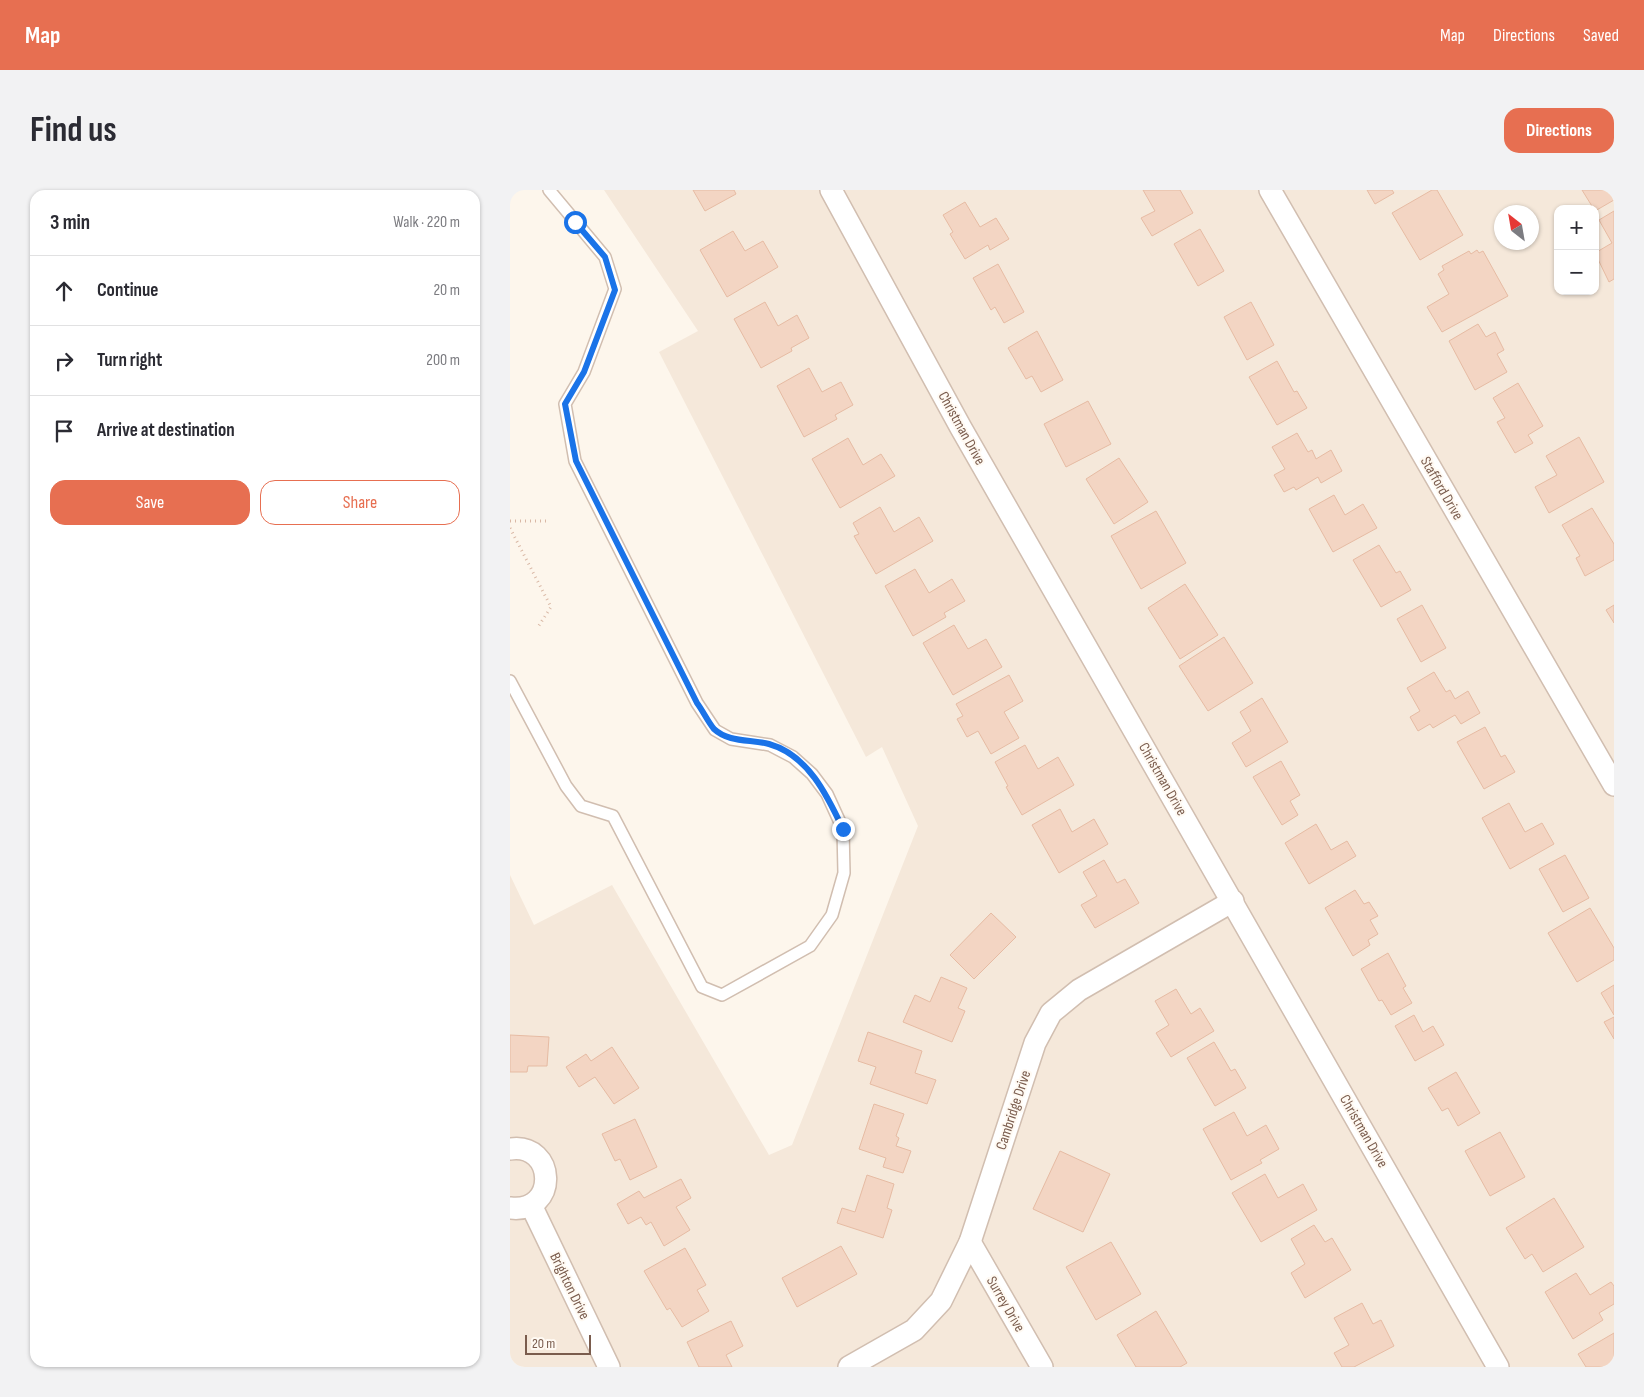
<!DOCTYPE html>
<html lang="en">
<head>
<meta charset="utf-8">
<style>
	:root { --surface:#fff; --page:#f2f2f3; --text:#2b2b33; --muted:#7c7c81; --line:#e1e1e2; --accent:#e76f51 }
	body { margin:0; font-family:"Sofia Sans Condensed",sans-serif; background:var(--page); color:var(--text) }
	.controls { position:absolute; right:15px; top:15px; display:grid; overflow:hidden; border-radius:10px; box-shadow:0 1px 4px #0004 }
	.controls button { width:45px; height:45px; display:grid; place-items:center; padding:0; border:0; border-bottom:1px solid var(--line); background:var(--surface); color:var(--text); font:25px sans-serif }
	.compass { position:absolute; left:984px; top:15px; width:45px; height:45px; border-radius:50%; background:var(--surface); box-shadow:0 1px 4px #0004; rotate:329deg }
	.scale { position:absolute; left:15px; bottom:12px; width:66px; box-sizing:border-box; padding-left:5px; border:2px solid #7a5c4d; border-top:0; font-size:14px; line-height:18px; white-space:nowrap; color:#7a5c4d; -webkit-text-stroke:4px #fffaf3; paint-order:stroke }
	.stop { position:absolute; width:15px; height:15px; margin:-11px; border:4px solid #1a73e8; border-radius:50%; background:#fff }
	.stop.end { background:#1a73e8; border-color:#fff; box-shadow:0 1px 5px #0008 }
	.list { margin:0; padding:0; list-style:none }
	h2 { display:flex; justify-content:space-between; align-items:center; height:65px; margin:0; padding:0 20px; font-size:21px }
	h2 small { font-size:16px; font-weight:400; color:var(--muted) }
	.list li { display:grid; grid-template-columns:32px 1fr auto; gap:15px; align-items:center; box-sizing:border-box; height:70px; padding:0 20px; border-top:1px solid var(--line) }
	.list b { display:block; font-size:19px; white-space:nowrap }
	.list em { font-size:16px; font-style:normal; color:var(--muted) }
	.actions { display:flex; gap:10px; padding:15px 20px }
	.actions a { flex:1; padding:11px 0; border:1px solid var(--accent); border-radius:15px; text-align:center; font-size:18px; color:var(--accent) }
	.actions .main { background:var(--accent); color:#fff }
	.icon { flex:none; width:28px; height:28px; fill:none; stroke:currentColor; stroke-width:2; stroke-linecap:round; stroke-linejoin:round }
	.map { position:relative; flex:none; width:1104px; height:1177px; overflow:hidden; border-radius:15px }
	header { display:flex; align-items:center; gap:30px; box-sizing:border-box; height:70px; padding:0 25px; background:var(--accent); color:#fff }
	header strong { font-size:24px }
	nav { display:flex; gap:28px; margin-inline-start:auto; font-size:18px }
	.intro { display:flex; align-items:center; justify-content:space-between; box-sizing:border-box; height:120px; padding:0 30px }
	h1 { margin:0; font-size:35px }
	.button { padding:12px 22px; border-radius:15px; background:var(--accent); color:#fff; font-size:18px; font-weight:700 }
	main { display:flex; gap:30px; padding:0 30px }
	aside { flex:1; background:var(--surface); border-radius:15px; box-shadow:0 1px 4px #0004 }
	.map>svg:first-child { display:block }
</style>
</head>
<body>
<header>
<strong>Map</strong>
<nav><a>Map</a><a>Directions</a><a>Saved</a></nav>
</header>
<div class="intro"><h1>Find us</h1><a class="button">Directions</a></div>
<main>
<aside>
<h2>3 min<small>Walk · 220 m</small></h2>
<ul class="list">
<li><svg class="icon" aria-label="ahead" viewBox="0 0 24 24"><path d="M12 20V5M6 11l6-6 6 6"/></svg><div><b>Continue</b></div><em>20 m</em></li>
<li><svg class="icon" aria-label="right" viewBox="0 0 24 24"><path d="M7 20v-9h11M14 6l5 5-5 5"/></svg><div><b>Turn right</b></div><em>200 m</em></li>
<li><svg class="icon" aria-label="arrive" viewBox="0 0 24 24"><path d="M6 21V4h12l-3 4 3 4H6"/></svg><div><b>Arrive at destination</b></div></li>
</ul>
<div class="actions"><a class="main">Save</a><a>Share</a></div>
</aside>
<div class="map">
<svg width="1104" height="1177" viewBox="0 0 1104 1177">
	<rect width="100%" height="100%" fill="#fdf6ec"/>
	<!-- residential -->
	<path fill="#f5e8da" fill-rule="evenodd" d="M94 0H1104V1177H0V685L24 735 102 695 259 965 282 955 408 636 372 557 356 567 149 162 188 141ZM1048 19H1085V101H1048ZM992 22H1022V52H992Z"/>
	<!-- building -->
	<g fill="#f3d5c3" stroke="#e6bba3">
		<polygon points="183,0 224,0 226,4 195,21"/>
		<polygon points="633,0 670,0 683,23 642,46 631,28 645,21"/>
		<polygon points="857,0 882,0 884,3 865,14"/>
		<polygon points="922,0 927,0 953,45 910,70 882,23"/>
		<polygon points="1072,0 1104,0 1104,10 1085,21"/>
		<polygon points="455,12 470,37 486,28 499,49 480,60 478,55 455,69 440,44 443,42 433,25"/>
		<polygon points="1104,21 1104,89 1099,92 1085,63 1102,53 1089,30"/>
		<polygon points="690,39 714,81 688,96 664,54"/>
		<polygon points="223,41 235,61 253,51 268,77 217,107 190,60"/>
		<polygon points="967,60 969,63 973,61 998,106 932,142 917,117 939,104 928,84 934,80 932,76 959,61 961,64"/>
		<polygon points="488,74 514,122 494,133 485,117 481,120 463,88"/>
		<polygon points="255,112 268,136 287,125 299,148 281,158 282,161 251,178 224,129"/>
		<polygon points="741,112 764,155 737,170 714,127"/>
		<polygon points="968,134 976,147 985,142 994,160 987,164 997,182 965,200 939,151"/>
		<polygon points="527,141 553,190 531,202 522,186 516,189 498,158"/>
		<polygon points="767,171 784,202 787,201 797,218 767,235 739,187"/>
		<polygon points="299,178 312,202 331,192 343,215 325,225 327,229 294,247 267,196"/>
		<polygon points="1008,193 1033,236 1018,245 1023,253 1005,263 987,232 995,228 983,208"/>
		<polygon points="578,211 601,254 556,277 534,234"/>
		<polygon points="787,243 798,262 802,260 806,269 821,260 832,281 811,293 808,287 786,300 784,297 774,302 764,285 775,279 762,257"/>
		<polygon points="1069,247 1094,292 1039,323 1025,297 1047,285 1036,266"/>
		<polygon points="338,248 353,275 371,264 385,286 330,318 302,269"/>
		<polygon points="609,268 638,312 604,334 576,289"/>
		<polygon points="824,305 835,325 853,314 867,338 823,362 799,319"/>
		<polygon points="370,317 384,342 409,327 423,351 366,384 344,346 349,344 343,333"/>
		<polygon points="1082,318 1104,354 1104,370 1075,386 1066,368 1070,366 1052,335"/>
		<polygon points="646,321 676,373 631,399 601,346"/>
		<polygon points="869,355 886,383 890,381 901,400 871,417 843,370"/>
		<polygon points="405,379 419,403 442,389 455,411 434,423 436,427 403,446 375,396"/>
		<polygon points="675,394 708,445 670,469 638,418"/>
		<polygon points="912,415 936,458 911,472 887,429"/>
		<polygon points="1104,415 1104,433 1096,420"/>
		<polygon points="444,435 458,459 476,449 492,477 443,505 413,453"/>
		<polygon points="714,447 743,493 698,521 669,476"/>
		<polygon points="924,482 936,502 940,500 945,509 958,501 970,523 951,534 945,525 923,538 920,534 908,541 900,527 910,521 897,498"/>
		<polygon points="499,485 513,511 494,522 509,548 481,564 468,541 457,547 447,529 453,526 446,514"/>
		<polygon points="752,508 778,552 736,577 722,553 741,541 730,522"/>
		<polygon points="975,537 991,567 995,565 1005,582 974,599 947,552"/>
		<polygon points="515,555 528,579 548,567 564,595 512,625 496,597 498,596 485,572"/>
		<polygon points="771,571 790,605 780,611 788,625 772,635 743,587"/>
		<polygon points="999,613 1015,642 1032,633 1044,654 1000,679 972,628"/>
		<polygon points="550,619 562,642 584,629 598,654 549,683 522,635"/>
		<polygon points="806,634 821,660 837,651 846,666 799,694 775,653"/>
		<polygon points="1055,665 1079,708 1053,722 1029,679"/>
		<polygon points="594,670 607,693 615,689 629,713 585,738 571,715 587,706 573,682"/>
		<polygon points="845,700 854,714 859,712 868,726 860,730 868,744 858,750 860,755 843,766 815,718"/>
		<polygon points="1080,718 1104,758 1104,770 1067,792 1038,743"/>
		<polygon points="481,723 506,747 464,789 440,765"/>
		<polygon points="878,763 896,796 893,798 902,813 881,825 872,810 869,811 851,779"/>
		<polygon points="431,787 457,798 448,818 455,821 442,852 393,832 405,805 420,812"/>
		<polygon points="1104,795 1104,825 1091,803"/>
		<polygon points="666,799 681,824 690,818 704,841 661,867 646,843 659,835 645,811"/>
		<polygon points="904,825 913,842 923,836 934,855 905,871 885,836"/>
		<polygon points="1104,827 1104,849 1094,832"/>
		<polygon points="358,842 412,861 405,883 426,890 417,914 360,894 366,877 348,871"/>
		<polygon points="0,845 39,847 37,876 18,876 17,882 0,882"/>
		<polygon points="704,852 721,881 725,879 736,898 705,916 677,868"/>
		<polygon points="102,857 129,898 104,914 85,887 69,897 56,877 76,864 81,871"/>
		<polygon points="946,882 970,923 948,936 938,918 932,921 918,898"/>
		<polygon points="364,914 394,924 386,946 389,948 386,956 401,961 393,983 373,977 376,968 349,959"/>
		<polygon points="724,922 737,946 756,935 769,959 750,970 752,973 721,990 693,939"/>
		<polygon points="125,929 147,977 120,990 110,969 105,971 92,944"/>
		<polygon points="990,942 1015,987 980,1006 955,961"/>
		<polygon points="550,961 600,984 573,1042 523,1019"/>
		<polygon points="755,984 768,1008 793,994 807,1020 751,1052 722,1003"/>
		<polygon points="357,985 384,994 377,1018 382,1020 373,1048 327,1033 332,1018 345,1022"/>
		<polygon points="171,989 181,1008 166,1017 180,1040 154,1056 141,1032 136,1035 131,1027 118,1034 107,1014 129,1001 134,1008"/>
		<polygon points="1044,1008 1074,1057 1033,1082 1022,1064 1015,1069 996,1038"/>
		<polygon points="804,1035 815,1052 822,1048 841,1080 795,1108 781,1083 795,1074 781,1049"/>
		<polygon points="601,1052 631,1104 586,1130 556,1077"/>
		<polygon points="331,1056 347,1084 287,1117 272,1088"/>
		<polygon points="175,1058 196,1095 187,1100 199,1121 172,1137 160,1118 157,1120 134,1081"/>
		<polygon points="1066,1083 1080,1105 1101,1092 1104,1096 1104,1114 1089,1123 1093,1130 1063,1149 1035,1102"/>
		<polygon points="852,1113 863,1134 871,1130 884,1156 844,1177 832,1177 824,1163 839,1155 824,1128"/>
		<polygon points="646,1121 677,1173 670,1177 626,1177 607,1145"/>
		<polygon points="221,1131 233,1156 216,1165 222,1177 189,1177 177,1152"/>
		<polygon points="1104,1143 1104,1177 1076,1177 1068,1164"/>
	</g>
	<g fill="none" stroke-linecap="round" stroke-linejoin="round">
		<!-- service casing -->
		<g stroke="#d1beb0" stroke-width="14">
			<polyline id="service" points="0,491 56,596 71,616 103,626 192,797 212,805 300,756 322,725 334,683 333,639 317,604 302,584 283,567 260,555 221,549 205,540 187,513 65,271 55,214 74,182 105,99 95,67 39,0"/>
		</g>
		<!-- minor casing -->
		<g stroke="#d1beb0" stroke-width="24">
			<g id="minor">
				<polyline points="321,0 451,238 988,1177"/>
				<polyline points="760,0 1104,595"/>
				<path d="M0 959C46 952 49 1024 0 1018"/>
				<polyline points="21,1015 99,1177"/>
				<polyline points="460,1052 532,1177"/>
				<polyline points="339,1177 404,1140 431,1111 460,1052 525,853 541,823 569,800 723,711"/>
			</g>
		</g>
		<!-- path -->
		<g stroke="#d9b8a5" stroke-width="3" stroke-dasharray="1 4" stroke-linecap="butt">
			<polyline points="0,331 37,331"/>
			<polyline points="0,338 41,417 28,437"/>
		</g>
		<!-- service -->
		<use href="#service" stroke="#fff" stroke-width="11"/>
		<!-- minor -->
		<use href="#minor" stroke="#fff" stroke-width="21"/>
	</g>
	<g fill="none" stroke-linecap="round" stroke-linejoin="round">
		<!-- route -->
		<path stroke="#1a73e8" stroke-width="6" d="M65 32 95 67 105 100 74 182 55 214 66 271 187 513C193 521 198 532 204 539 219 553 241 549 259 554 298 565 317 605 333 639"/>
	</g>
	<g text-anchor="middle" stroke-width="4" stroke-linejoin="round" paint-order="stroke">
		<!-- street labels -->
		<g font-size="15" fill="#7a5c4d" stroke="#fffaf3">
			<text transform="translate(452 238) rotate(61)" y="5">Christman Drive</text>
			<text transform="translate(932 298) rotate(60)" y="5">Stafford Drive</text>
			<text transform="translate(653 589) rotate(60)" y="5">Christman Drive</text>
			<text transform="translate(503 920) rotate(-72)" y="5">Cambridge Drive</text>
			<text transform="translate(854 941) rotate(60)" y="5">Christman Drive</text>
			<text transform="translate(60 1096) rotate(64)" y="5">Brighton Drive</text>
			<text transform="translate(496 1114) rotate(60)" y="5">Surrey Drive</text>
		</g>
	</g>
</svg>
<div class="controls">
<button>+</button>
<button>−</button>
</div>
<svg class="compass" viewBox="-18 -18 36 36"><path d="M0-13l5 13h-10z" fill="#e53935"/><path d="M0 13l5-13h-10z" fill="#7c7c81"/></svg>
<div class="scale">20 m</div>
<div class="stop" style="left:65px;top:32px"></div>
<div class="stop end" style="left:333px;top:639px"></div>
</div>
</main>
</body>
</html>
